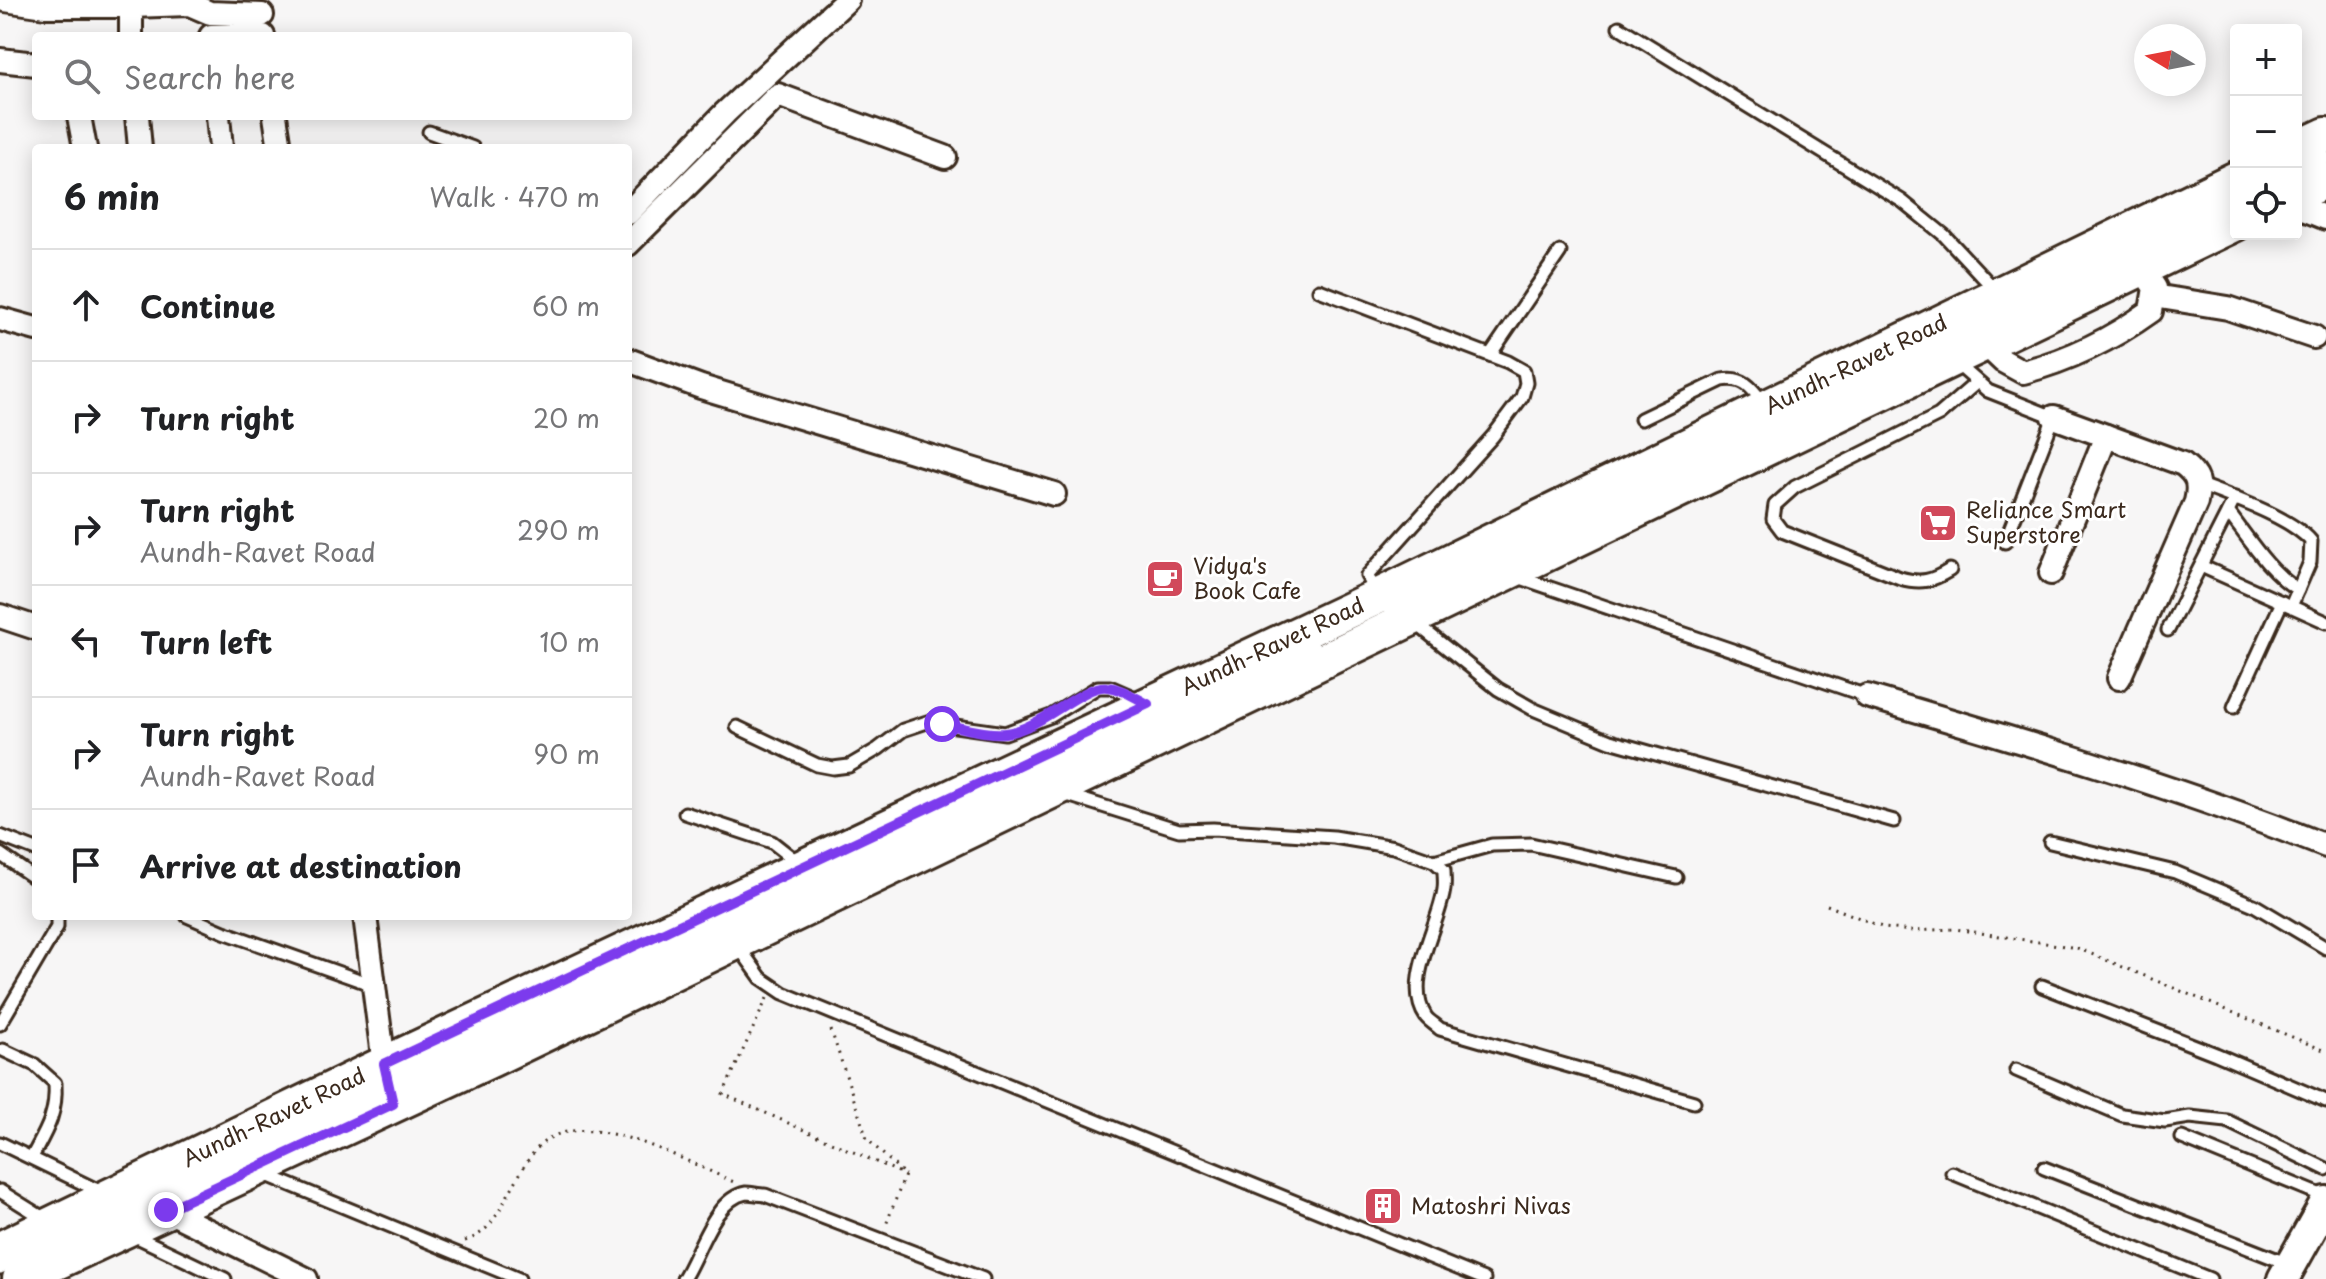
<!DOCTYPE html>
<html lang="en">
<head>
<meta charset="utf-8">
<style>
	:root { --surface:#fff; --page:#f6f6f6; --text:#202124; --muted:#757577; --line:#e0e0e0 }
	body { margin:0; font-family:"Playpen Sans",sans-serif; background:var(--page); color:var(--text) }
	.controls { position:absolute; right:24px; top:24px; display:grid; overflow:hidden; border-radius:8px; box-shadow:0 4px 20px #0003 }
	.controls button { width:72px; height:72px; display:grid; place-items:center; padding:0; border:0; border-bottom:2px solid var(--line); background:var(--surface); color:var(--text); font:40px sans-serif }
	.compass { position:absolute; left:2134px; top:24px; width:72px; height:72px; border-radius:50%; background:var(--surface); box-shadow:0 4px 20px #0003; rotate:280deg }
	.stop { position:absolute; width:24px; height:24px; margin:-18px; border:6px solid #7c3aed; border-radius:50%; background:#fff }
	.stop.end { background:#7c3aed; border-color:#fff; box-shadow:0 2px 8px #0008 }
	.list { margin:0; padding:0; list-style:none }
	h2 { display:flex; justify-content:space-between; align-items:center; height:104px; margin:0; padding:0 32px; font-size:34px }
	h2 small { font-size:26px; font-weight:400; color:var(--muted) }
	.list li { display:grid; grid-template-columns:52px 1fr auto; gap:24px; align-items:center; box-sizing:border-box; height:112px; padding:0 32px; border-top:2px solid var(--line) }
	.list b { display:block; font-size:30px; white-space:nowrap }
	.list p { margin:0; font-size:26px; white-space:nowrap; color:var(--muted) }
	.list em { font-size:26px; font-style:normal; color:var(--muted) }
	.icon { flex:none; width:44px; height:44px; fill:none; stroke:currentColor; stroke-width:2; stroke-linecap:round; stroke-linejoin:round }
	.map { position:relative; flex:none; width:2326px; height:1279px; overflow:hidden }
	.search { position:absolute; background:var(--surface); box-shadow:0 4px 20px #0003; left:32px; top:32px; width:600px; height:88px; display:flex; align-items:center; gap:20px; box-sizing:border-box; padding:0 28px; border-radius:8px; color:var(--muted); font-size:30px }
	.panel { position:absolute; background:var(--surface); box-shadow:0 4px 20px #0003; left:32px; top:144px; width:600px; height:776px; border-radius:8px }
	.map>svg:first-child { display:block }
</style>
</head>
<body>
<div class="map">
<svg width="2326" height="1279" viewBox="0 0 2326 1279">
	<rect width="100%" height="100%" fill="#f7f6f6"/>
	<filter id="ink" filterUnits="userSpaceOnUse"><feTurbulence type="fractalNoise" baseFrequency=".0125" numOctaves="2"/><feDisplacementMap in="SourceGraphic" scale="16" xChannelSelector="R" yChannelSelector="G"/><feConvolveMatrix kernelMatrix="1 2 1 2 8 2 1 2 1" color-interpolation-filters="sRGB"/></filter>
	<g filter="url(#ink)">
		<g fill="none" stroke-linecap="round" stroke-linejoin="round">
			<!-- lane casing -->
			<g stroke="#3b2a1e" stroke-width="17">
				<g id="lane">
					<polyline points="1619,27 1902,201 1944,235 1996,291"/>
					<polyline points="429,132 473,148"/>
					<polyline points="2296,172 2326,158"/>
					<polyline points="1319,290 1508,362 1524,371 1526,383 1522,397 1493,436 1367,576 1378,593"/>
					<polyline points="1490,355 1560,252"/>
					<polyline points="1956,363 1988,391 2054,417 2005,542"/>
					<path d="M1641 419 1722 380C1744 376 1752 388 1765 405"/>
					<path d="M2200 485C2231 497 2290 517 2311 541L2310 562 2291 606"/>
					<path d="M2228 512C2249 539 2268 571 2298 590"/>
					<polyline points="2201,566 2326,622"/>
					<path d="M1950 570C1932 581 1921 584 1900 578L1782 531 1773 519 1775 505 1795 487 1939 415 1976 383"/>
					<polyline points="1515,576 1867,696"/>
					<polyline points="1390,609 2236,201"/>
					<polyline points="1413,621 1498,689 1533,709 1610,741 1894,821"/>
					<polyline points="2168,630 2235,498"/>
					<polyline points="2234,707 2282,602"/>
					<polyline points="737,727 817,765 833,768 849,766 878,749 903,730 927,722 1005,733 1051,716 1098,687 1110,687 1140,700"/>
					<polyline points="1064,794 1179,830 1213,829 1334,837 1394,847 1434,861 1492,845 1531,844 1676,877"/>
					<polyline points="685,813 772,842 800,864"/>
					<polyline points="0,836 36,850"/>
					<polyline points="2050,842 2175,872 2254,905 2326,948"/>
					<polyline points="0,854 36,879"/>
					<path d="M1434 861 1444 870C1444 876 1445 883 1444 889 1440 924 1402 982 1426 1017 1429 1021 1436 1025 1440 1029L1694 1102"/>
					<polyline points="187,916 224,932 373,985"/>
					<polyline points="738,946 761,978 783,993 1484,1279"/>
					<polyline points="2042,986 2216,1054 2326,1101"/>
					<polyline points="0,1024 57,927 57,916"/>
					<path d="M3 1050 35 1065 55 1083C57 1115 46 1131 32 1157"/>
					<polyline points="2016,1070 2122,1115 2165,1121 2190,1117 2227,1121 2326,1169"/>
					<polyline points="2182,1138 2326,1197"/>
					<polyline points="0,1143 101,1192"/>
					<polyline points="2044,1168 2291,1265"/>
					<polyline points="1952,1173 2210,1279"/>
					<polyline points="264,1174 519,1279"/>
					<polyline points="0,1191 48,1221"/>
					<polyline points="131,1234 225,1279"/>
					<polyline points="0,1268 1313,646"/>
					<path d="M683 1279C699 1255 714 1198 746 1193 751 1193 759 1195 765 1195L983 1279"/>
				</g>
			</g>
			<!-- street casing -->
			<g stroke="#3b2a1e" stroke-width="28">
				<g id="street">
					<polyline points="5,0 46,6 131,6"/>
					<polyline points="131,36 131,6 189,4 210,13 262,15"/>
					<polyline points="211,36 263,36"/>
					<polyline points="0,60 36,64"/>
					<polyline points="79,116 85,148"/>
					<polyline points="137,116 140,148"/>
					<polyline points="218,116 221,148"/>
					<polyline points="275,116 280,148"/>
					<polyline points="2296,206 2326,218"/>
					<polyline points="628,213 725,113 847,0"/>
					<polyline points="628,244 778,95 945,157"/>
					<polyline points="2154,296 2228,308 2314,337"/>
					<polyline points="0,319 36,329"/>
					<path d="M1983 342 2003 361 2023 372C2069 360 2112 339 2151 311L2155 288 2141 267"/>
					<polyline points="628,360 701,387 1054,494"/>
					<path d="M2054 417 2183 464C2198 476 2200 484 2196 502L2119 678"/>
					<polyline points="2051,573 2106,436"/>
					<polyline points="0,616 36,628"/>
					<path d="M1867 696C2021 741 2177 787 2326 846"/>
					<polyline points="365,916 384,1064 393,1104"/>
					<polyline points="166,1210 306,1279"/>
				</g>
			</g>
			<!-- secondary casing -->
			<g stroke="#3b2a1e" stroke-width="36">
				<polyline id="secondary" points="2283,1279 2326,1202"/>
			</g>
			<!-- primary casing -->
			<g stroke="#3b2a1e" stroke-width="40">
				<g id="primary">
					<polyline points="2296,149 2326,135"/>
					<polyline points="2296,194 2326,180"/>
					<path id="s1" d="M0 1249 384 1064 1379 596 2236 179"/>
					<polyline points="20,1279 492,1059 2236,223"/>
				</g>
			</g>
			<!-- path -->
			<g stroke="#3b2a1e" stroke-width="3" stroke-dasharray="2 6" stroke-linecap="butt">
				<polyline points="1827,905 1884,928 1912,931 1955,929 2077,948 2326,1051"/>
				<polyline points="767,998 723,1094 905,1175"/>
				<polyline points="831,1030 867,1139 905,1175 886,1225"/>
				<path d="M465 1241C492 1232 498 1211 512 1188 522 1171 531 1150 548 1139 595 1110 689 1163 734 1182"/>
			</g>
			<!-- lane -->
			<use href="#lane" stroke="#fff" stroke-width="11"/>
			<!-- street -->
			<use href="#street" stroke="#fff" stroke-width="22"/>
			<!-- secondary -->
			<use href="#secondary" stroke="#fff" stroke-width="30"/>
			<!-- primary -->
			<use href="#primary" stroke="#fff" stroke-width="34"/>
		</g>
	</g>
	<g fill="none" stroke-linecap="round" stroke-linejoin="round" filter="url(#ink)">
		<!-- route -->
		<path stroke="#7c3aed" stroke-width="10" d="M166 1210 393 1104 384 1064 1148 704C1135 698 1122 688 1107 687 1083 684 1040 730 1005 733 985 735 962 727 942 724"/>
	</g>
	<!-- icons -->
	<defs>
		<g id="supermarket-square" transform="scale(2)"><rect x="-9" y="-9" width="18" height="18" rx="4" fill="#d1495b" stroke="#fff"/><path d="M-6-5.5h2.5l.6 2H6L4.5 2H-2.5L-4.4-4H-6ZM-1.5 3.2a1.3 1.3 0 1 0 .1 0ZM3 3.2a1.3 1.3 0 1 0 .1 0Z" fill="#fff"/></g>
		<g id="cafe-square" transform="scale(2)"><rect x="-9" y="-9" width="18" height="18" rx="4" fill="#d1495b" stroke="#fff"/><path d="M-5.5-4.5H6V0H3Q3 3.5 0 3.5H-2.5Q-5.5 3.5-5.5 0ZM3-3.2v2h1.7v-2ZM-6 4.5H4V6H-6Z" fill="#fff"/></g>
		<g id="building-square" transform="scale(2)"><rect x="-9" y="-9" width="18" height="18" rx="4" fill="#d1495b" stroke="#fff"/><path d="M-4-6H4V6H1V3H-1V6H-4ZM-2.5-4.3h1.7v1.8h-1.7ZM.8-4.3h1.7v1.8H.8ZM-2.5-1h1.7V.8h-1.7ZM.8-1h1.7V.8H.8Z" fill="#fff"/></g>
	</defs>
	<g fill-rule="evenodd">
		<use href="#supermarket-square" x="1938" y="523"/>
		<use href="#cafe-square" x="1165" y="579"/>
		<use href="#building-square" x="1383" y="1206"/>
	</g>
	<g text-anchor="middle" stroke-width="6" stroke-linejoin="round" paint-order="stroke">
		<!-- street labels -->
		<g font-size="22" fill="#3b2a1e" stroke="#fff">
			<text dy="8" stroke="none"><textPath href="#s1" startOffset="2056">Aundh-Ravet Road</textPath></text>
			<text dy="8" stroke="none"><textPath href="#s1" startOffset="1408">Aundh-Ravet Road</textPath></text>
			<text dy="8" stroke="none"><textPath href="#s1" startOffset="304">Aundh-Ravet Road</textPath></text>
		</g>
		<!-- poi labels -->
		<g font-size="22" fill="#3b2a1e" stroke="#fff" text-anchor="start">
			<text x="1966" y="518">Reliance Smart<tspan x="1966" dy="25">Superstore</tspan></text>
			<text x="1193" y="574">Vidya's<tspan x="1193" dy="25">Book Cafe</tspan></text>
			<text x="1411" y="1214">Matoshri Nivas</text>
		</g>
	</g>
</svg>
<div class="controls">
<button>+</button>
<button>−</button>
<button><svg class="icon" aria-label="locate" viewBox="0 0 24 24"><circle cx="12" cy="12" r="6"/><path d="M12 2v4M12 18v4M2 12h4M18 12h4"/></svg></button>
</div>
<svg class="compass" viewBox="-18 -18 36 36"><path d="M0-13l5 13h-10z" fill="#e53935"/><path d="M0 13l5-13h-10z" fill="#757577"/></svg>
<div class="stop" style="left:942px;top:724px"></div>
<div class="stop end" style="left:166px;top:1210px"></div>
<div class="search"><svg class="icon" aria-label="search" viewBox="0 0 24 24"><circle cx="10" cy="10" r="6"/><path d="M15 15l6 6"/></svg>Search here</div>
<section class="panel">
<h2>6 min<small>Walk · 470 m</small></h2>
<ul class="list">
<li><svg class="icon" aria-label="ahead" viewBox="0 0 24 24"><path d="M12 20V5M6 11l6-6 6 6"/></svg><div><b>Continue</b></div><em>60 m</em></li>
<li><svg class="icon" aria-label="right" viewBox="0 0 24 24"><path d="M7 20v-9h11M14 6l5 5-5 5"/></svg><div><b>Turn right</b></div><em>20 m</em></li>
<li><svg class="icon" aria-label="right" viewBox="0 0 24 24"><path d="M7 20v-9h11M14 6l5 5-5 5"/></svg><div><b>Turn right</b><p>Aundh-Ravet Road</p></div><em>290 m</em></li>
<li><svg class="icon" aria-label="left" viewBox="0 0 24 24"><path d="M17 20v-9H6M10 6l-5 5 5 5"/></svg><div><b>Turn left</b></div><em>10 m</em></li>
<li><svg class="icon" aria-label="right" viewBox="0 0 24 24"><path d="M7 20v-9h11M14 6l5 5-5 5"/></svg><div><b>Turn right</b><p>Aundh-Ravet Road</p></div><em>90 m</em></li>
<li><svg class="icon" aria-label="arrive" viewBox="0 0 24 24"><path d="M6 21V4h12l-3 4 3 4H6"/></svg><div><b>Arrive at destination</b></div></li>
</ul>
</section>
</div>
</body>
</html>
